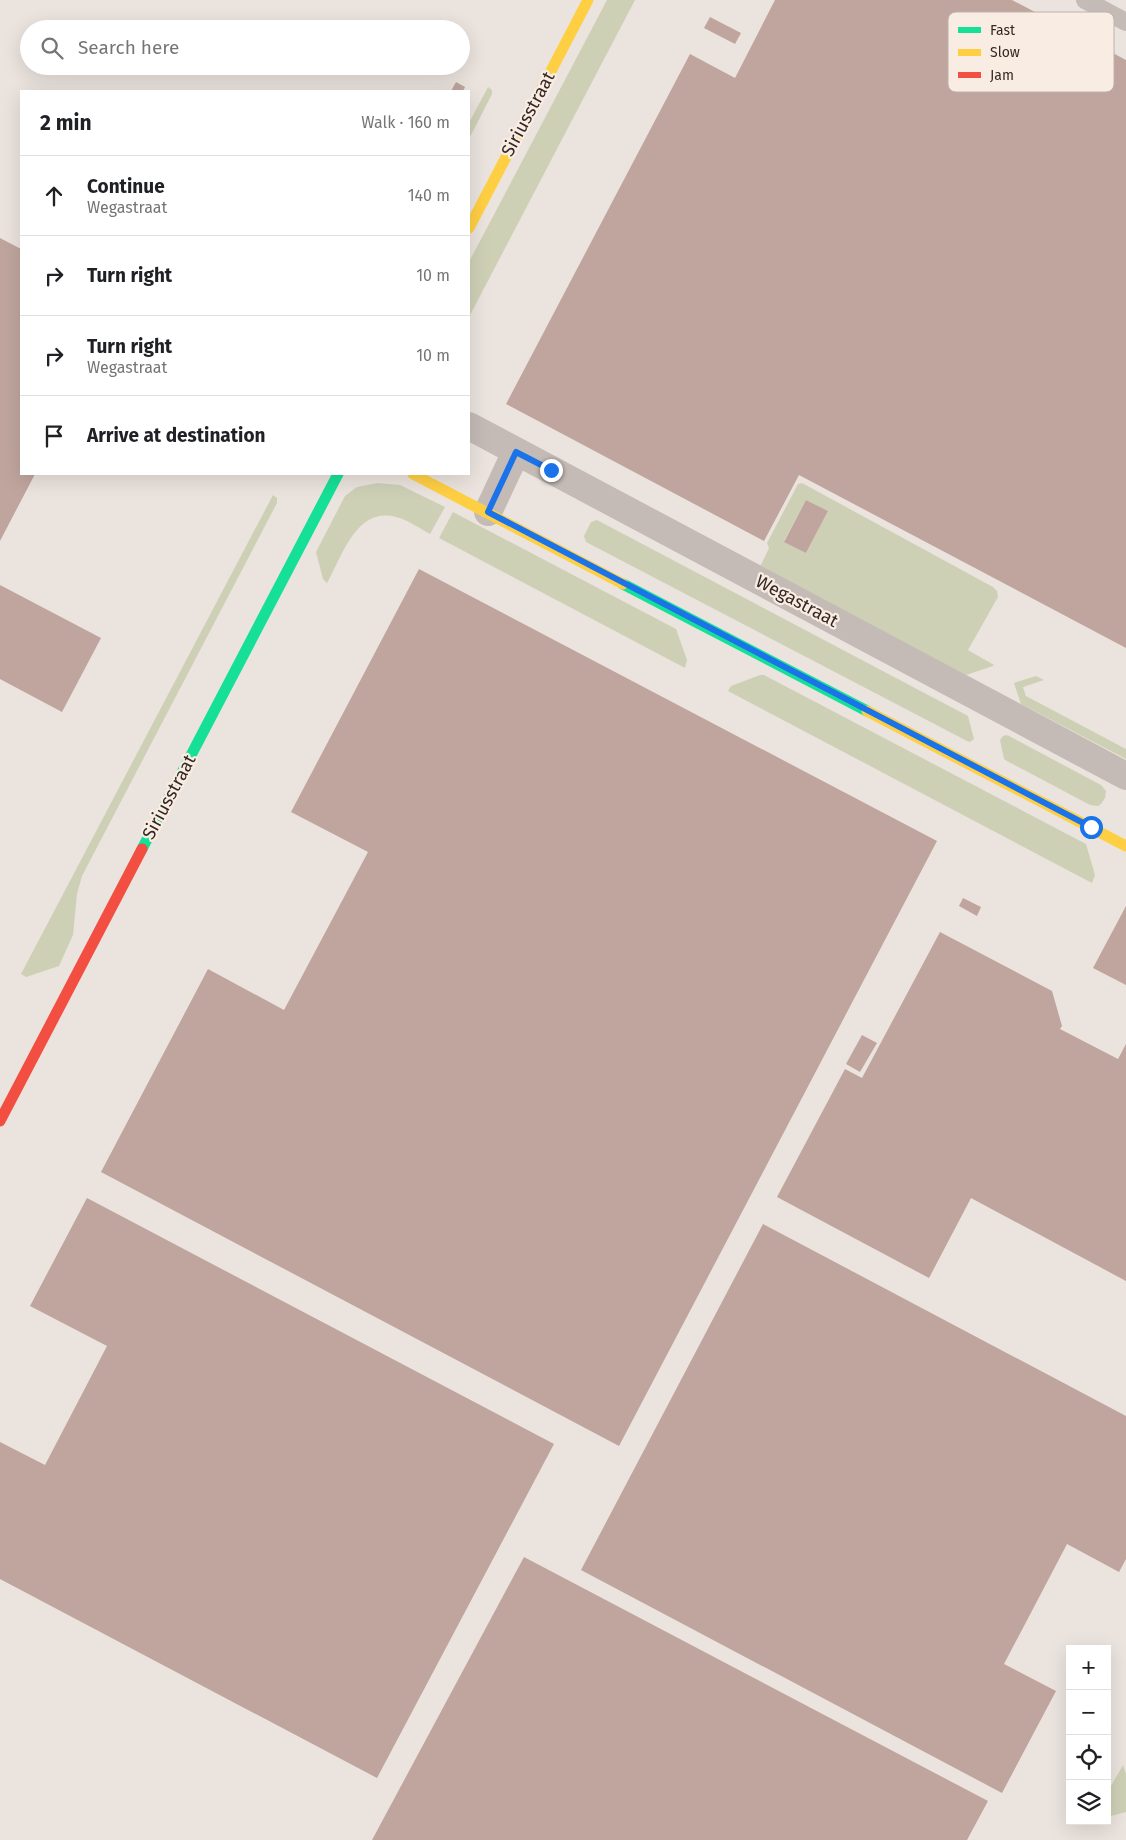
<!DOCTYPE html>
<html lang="en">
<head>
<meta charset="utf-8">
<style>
	:root { --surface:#fff; --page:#f6f6f6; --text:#202124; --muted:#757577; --line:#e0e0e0 }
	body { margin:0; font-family:"Fira Sans",sans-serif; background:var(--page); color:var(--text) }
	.controls { position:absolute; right:15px; bottom:15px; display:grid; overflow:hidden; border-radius:0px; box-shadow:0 5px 20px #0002 }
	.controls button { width:45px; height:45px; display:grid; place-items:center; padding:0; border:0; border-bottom:1px solid var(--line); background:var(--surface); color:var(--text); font:25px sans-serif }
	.stop { position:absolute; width:15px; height:15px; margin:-11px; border:4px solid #1a73e8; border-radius:50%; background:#fff }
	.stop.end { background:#1a73e8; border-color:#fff; box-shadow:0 1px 5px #0008 }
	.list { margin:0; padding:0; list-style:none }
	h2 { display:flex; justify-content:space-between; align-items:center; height:65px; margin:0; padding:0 20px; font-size:21px }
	h2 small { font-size:16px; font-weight:400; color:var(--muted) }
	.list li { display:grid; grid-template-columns:32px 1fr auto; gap:15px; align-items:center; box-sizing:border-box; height:80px; padding:0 20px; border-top:1px solid var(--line) }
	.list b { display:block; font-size:19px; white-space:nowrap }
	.list p { margin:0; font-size:16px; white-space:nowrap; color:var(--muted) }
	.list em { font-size:16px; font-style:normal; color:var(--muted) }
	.icon { flex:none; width:28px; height:28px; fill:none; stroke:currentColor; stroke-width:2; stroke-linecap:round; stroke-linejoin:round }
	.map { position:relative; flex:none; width:1126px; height:1840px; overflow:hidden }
	.search { position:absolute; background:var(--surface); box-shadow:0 5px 20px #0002; left:20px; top:20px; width:450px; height:55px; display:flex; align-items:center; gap:12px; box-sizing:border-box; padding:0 18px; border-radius:28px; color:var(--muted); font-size:19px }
	.panel { position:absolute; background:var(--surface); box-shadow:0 5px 20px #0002; left:20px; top:90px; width:450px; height:385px; border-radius:0px }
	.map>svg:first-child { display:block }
</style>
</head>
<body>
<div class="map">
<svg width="1126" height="1840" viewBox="0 0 1126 1840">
	<rect width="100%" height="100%" fill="#ebe3dd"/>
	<!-- green -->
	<g fill="#ced0b6" fill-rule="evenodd">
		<polygon points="607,0 635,0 469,317 469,262"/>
		<polygon points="488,87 492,90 492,94 469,139 469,123"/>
		<path d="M378 483 400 485 445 507 430 534C419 528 408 520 396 517 356 506 342 557 327 583L323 579 316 552 345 496 357 487Z"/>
		<path d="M802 483 993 587 997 591 998 597 968 650 994 665 993 666 966 675 760 567 769 548 767 543 798 484ZM806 500 828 511 806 553 784 541Z"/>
		<polygon points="273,495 277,498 277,503 82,876 77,894 73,935 59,966 26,977 21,974"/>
		<polygon points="453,512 676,629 687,660 685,668 439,538"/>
		<polygon points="597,520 968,716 974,739 970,742 967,741 586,542 584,536 591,522"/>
		<polygon points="760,675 764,675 1086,844 1095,875 1092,883 728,691 731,686"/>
		<polygon points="1036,676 1044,680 1023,687 1026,696 1126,749 1126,759 1021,704 1014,683"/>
		<polygon points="1007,735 1101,785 1106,791 1105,798 1101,804 1098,806 1090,805 1007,761 1004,759 1000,740 1003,736"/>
		<polygon points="1123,1765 1126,1774 1126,1812 1107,1817 1107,1793"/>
	</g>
	<!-- building -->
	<g fill="#bfa59e">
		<polygon points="775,0 1012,0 1126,60 1126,648 799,475 764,541 506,404 690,54 735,78"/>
		<polygon points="710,17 741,33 735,44 704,28"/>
		<polygon points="456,82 465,87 463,91 451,91"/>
		<polygon points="0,238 21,249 21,474 35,474 0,541"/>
		<polygon points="806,500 828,511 806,553 784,542"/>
		<polygon points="419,569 937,841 619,1446 101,1172 208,969 284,1010 368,852 291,812"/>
		<polygon points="0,585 101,638 62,712 0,679"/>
		<polygon points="963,898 981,907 977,916 959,906"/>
		<polygon points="1126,906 1126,985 1093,968"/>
		<polygon points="940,932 1052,991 1062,1026 1060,1029 1118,1059 1126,1044 1126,1281 971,1198 929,1278 777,1197 845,1069 862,1078"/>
		<polygon points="862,1035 877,1043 860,1072 846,1064"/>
		<polygon points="87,1198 554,1444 377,1778 0,1579 0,1442 45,1465 107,1346 30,1306"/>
		<polygon points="763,1224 1126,1416 1126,1559 1119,1572 1067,1544 1004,1664 1056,1691 1002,1793 581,1570"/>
		<polygon points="524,1557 988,1801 967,1840 372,1840"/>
	</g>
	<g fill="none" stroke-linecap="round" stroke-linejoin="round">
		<!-- lane -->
		<polyline stroke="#c4bbb6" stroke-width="18" points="1085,0 1126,22"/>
		<!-- street -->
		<g stroke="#c4bbb6" stroke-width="28">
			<polyline points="469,426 1126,776"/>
			<polyline points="488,512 516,452"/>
		</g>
		<!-- fast -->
		<g stroke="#16e098" stroke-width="11">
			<polyline points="623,584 867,711"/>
			<polyline points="142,849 338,474"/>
		</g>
		<!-- slow -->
		<g stroke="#ffcf43" stroke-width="11">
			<polyline points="469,228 588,0"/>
			<polyline points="413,474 623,584"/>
			<polyline points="867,711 1126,846"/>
		</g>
		<!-- jam -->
		<polyline stroke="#f24e42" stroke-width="11" points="0,1121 142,849"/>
	</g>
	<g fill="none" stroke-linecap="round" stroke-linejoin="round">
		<!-- route -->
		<polyline stroke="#1a73e8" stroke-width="6" points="551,470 516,452 488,512 1091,827"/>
	</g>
	<g text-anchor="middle" stroke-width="4.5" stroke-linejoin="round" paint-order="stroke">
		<!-- street labels -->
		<g font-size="18" fill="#342825" stroke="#f9ede3">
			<text transform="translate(528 114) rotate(-62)" y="6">Siriusstraat</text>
			<text transform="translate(797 601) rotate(28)" y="6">Wegastraat</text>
			<text transform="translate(169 797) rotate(-62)" y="6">Siriusstraat</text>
		</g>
	</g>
	<!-- legend -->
	<rect x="948" y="12" width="166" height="80" rx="8" fill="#f9ede3" stroke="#beb2aa" stroke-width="1"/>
	<rect x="958" y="27" width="23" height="6" fill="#16e098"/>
	<rect x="958" y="49" width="23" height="7" fill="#ffcf43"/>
	<rect x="958" y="72" width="23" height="6" fill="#f24e42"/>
	<g font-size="14" fill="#342825">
		<text x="990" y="35">Fast</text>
		<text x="990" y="57">Slow</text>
		<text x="990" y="80">Jam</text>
	</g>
</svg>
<div class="controls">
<button>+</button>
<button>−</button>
<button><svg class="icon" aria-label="locate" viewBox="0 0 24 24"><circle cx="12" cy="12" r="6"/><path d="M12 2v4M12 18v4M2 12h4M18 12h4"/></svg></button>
<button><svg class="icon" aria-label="layers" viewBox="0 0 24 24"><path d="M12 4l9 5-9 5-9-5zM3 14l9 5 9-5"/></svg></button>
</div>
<div class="stop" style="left:1091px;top:827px"></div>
<div class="stop end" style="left:551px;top:470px"></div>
<div class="search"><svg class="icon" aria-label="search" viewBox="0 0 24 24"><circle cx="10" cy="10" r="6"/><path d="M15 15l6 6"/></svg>Search here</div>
<section class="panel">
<h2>2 min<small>Walk · 160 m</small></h2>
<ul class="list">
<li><svg class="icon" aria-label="ahead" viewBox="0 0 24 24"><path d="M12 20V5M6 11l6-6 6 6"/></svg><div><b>Continue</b><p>Wegastraat</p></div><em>140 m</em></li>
<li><svg class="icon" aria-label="right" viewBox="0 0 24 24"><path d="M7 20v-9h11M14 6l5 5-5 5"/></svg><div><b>Turn right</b></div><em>10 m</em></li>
<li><svg class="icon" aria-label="right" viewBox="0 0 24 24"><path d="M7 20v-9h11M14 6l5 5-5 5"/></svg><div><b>Turn right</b><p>Wegastraat</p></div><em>10 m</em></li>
<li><svg class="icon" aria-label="arrive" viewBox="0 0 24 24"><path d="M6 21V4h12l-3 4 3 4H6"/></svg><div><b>Arrive at destination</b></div></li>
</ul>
</section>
</div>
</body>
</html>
